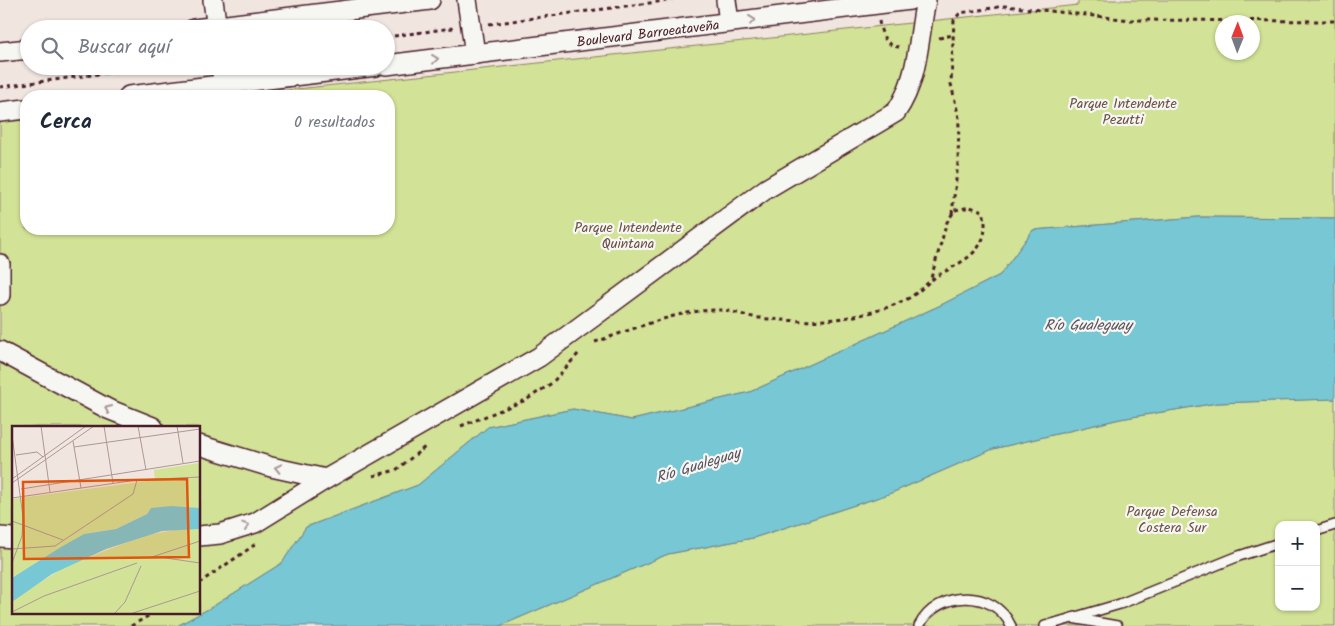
<!DOCTYPE html>
<html lang="es">
<head>
<meta charset="utf-8">
<style>
	:root { --surface:#fff; --page:#f6f6f7; --text:#1f2937; --muted:#747a83; --line:#e0e1e3 }
	body { margin:0; font-family:Kalam,sans-serif; background:var(--page); color:var(--text) }
	.controls { position:absolute; right:15px; bottom:15px; display:grid; overflow:hidden; border-radius:10px; box-shadow:0 1px 4px #0004 }
	.controls button { width:45px; height:45px; display:grid; place-items:center; padding:0; border:0; border-bottom:1px solid var(--line); background:var(--surface); color:var(--text); font:25px sans-serif }
	.compass { position:absolute; left:1215px; top:15px; width:45px; height:45px; border-radius:50%; background:var(--surface); box-shadow:0 1px 4px #0004; rotate:1deg }
	.list { margin:0; padding:0; list-style:none }
	h2 { display:flex; justify-content:space-between; align-items:center; height:65px; margin:0; padding:0 20px; font-size:21px }
	h2 small { font-size:16px; font-weight:400; color:var(--muted) }
	.icon { flex:none; width:28px; height:28px; fill:none; stroke:currentColor; stroke-width:2; stroke-linecap:round; stroke-linejoin:round }
	.map { position:relative; flex:none; width:1335px; height:626px; overflow:hidden }
	.search { position:absolute; background:var(--surface); box-shadow:0 1px 4px #0004; left:20px; top:20px; width:375px; height:55px; display:flex; align-items:center; gap:12px; box-sizing:border-box; padding:0 18px; border-radius:28px; color:var(--muted); font-size:19px }
	.panel { position:absolute; background:var(--surface); box-shadow:0 1px 4px #0004; left:20px; top:90px; width:375px; height:145px; border-radius:20px }
	.map>svg:first-child { display:block }
</style>
</head>
<body>
<div class="map">
<svg width="1335" height="626" viewBox="0 0 1335 626">
	<rect width="100%" height="100%" fill="#f0e6df"/>
	<filter id="ink" filterUnits="userSpaceOnUse"><feTurbulence type="fractalNoise" baseFrequency=".02" numOctaves="2"/><feDisplacementMap in="SourceGraphic" scale="10" xChannelSelector="R" yChannelSelector="G"/><feConvolveMatrix kernelMatrix="1 2 1 2 8 2 1 2 1" color-interpolation-filters="sRGB"/></filter>
	<g filter="url(#ink)">
		<!-- park -->
		<g fill="#d2e296" stroke="#8e8060" fill-rule="evenodd">
			<path d="M1078 0H1335V218L1198 217 1033 230 1000 275 941 305 750 392 632 420 573 409 488 427 418 485 306 527 282 563 212 607 177 626H0V122L26 119V229H389V96H232L1078 5ZM1222 22H1252V52H1222ZM14 427H199V612H14Z"/>
			<path d="M1325 399H1335V626H500L668 554 753 538 889 494 993 449 1120 419 1217 403ZM1279 525H1316V607H1279Z"/>
		</g>
		<!-- water -->
		<polygon fill="#78c7d5" stroke="#668491" points="1198,217 1335,218 1335,399 1217,403 1120,419 993,449 889,494 753,538 668,554 500,626 177,626 212,607 282,563 306,527 418,485 488,427 573,409 632,420 750,392 941,305 1000,275 1033,230"/>
		<g fill="none" stroke-linecap="round" stroke-linejoin="round">
			<!-- lane casing -->
			<g stroke="#4a1f2b" stroke-width="12">
				<g id="lane">
					<polyline points="1316,531 1335,525"/>
					<polyline points="1072,618 1117,626"/>
					<path d="M919 626C937 590 994 588 1011 626"/>
					<polyline points="1045,626 1120,604 1239,556 1279,543"/>
				</g>
			</g>
			<!-- street casing -->
			<g stroke="#4a1f2b" stroke-width="22">
				<g id="street">
					<polyline points="213,0 217,29"/>
					<polyline points="467,0 475,54"/>
					<polyline points="726,0 729,22"/>
					<polyline points="194,29 430,0"/>
					<polyline points="0,52 29,49"/>
					<polyline points="386,65 910,0"/>
					<polyline points="221,66 224,85"/>
					<polyline points="129,96 376,66"/>
					<polyline points="0,112 26,109"/>
					<polyline points="0,264 0,295"/>
					<polyline points="0,351 108,409 153,427"/>
					<polyline points="199,445 271,467 326,479"/>
					<path d="M199 536 220 534 255 523 326 479 539 357 766 189 896 112C919 79 918 38 926 0"/>
					<polyline points="0,537 14,538"/>
				</g>
			</g>
			<!-- path -->
			<g stroke="#4a1f2b" stroke-width="3" stroke-dasharray="4 4" stroke-linecap="butt">
				<path d="M879 21C881 33 885 46 899 47"/>
				<polyline points="489,24 672,0"/>
				<polyline points="386,37 453,28"/>
				<polyline points="939,38 953,35"/>
				<polyline points="0,87 159,66"/>
				<polyline points="952,214 958,163 959,118 951,84 954,20 960,13 1005,6 1131,20 1335,21"/>
				<path d="M595 342C632 330 677 310 716 310 728 309 741 315 753 317 763 319 773 319 783 320 824 323 872 317 909 298 921 291 930 279 942 273 970 258 992 246 983 211L970 207 955 210 947 222 931 278"/>
				<polyline points="461,426 526,400 552,383 580,352"/>
				<polyline points="373,476 396,470 425,447"/>
				<polyline points="199,583 256,544"/>
				<polyline points="131,626 155,612"/>
			</g>
			<!-- lane -->
			<use href="#lane" stroke="#f6f6f2" stroke-width="9"/>
			<!-- street -->
			<use href="#street" stroke="#f6f6f2" stroke-width="19"/>
		</g>
		<!-- one-way arrows -->
		<defs><path id="oneway-chevron" d="M-2-3.5L2.5 0L-2 3.5" fill="none" stroke-width="1.6" stroke-linecap="round" stroke-linejoin="round" transform="scale(1.25)"/></defs>
		<g stroke="#a99598">
			<use href="#oneway-chevron" transform="translate(752 20) rotate(-7)"/>
			<use href="#oneway-chevron" transform="translate(435 59) rotate(-7)"/>
			<use href="#oneway-chevron" transform="translate(108 409) rotate(-155)"/>
			<use href="#oneway-chevron" transform="translate(278 468) rotate(-167)"/>
			<use href="#oneway-chevron" transform="translate(246 526) rotate(-18)"/>
		</g>
	</g>
	<g text-anchor="middle" stroke-width="4.5" stroke-linejoin="round" paint-order="stroke">
		<!-- street labels -->
		<g font-size="14" fill="#4a1f2b" stroke="#f6f6f2">
			<text transform="translate(648 33) rotate(-7)" y="5">Boulevard Barroeataveña</text>
		</g>
		<!-- park labels -->
		<g font-size="14" fill="#6c5046" stroke="#f6f6f2">
			<text x="1123" y="108">Parque Intendente<tspan x="1123" dy="16">Pezutti</tspan></text>
			<text x="628" y="232">Parque Intendente<tspan x="628" dy="16">Quintana</tspan></text>
			<text x="1172" y="516">Parque Defensa<tspan x="1172" dy="16">Costera Sur</tspan></text>
		</g>
		<!-- water labels -->
		<g font-size="15" font-style="italic" fill="#58515e" stroke="#f6f6f2">
			<text x="1088" y="330">Río Gualeguay</text>
			<text transform="translate(698 465) rotate(-17)" y="5">Río Gualeguay</text>
		</g>
	</g>
	<!-- overview -->
	<g transform="translate(12 426)">
		<rect width="188" height="188" fill="#f0e6df"/>
		<path d="M187 37V82H139L135 88 104 103 72 108 0 152V73L143 54 142 44ZM175 102 187 103V187H0V176L9 168 56 139 134 109Z" fill="#d2e296"/>
		<path d="M159 80 187 82V103L150 105 94 123 40 148 0 176V152L49 121 72 108 104 103 135 88 139 82Z" fill="#78c7d5"/>
		<path fill="none" stroke="#ae9697" stroke-width="1" d="M29 0 38 66M92 0 101 57M126 0 134 44M165 0 171 37M0 9 11 91 10 110 0 137M61 15 69 62M62 21 188 3M4 29 25 26 31 31M0 53 74 0M0 57 82 0M9 63 188 35M0 72 125 54 188 51M0 95 51 114M0 123 43 120 121 68 125 54M147 131 188 137M137 132 188 115M0 186 32 170 125 137M103 187 113 176 129 140M121 187 188 165"/>
		<path fill="#e0560e" fill-opacity="0.15" stroke="#e0560e" stroke-width="2.5" d="M175 53 177 131 12 133 11 56Z"/>
		<rect width="188" height="188" fill="none" stroke="#4a1f2b" stroke-width="2.5"/>
	</g>
</svg>
<div class="controls">
<button>+</button>
<button>−</button>
</div>
<svg class="compass" viewBox="-18 -18 36 36"><path d="M0-13l5 13h-10z" fill="#e53935"/><path d="M0 13l5-13h-10z" fill="#747a83"/></svg>
<div class="search"><svg class="icon" aria-label="search" viewBox="0 0 24 24"><circle cx="10" cy="10" r="6"/><path d="M15 15l6 6"/></svg>Buscar aquí</div>
<section class="panel">
<h2>Cerca<small>0 resultados</small></h2>
<ul class="list">
</ul>
</section>
</div>
</body>
</html>
